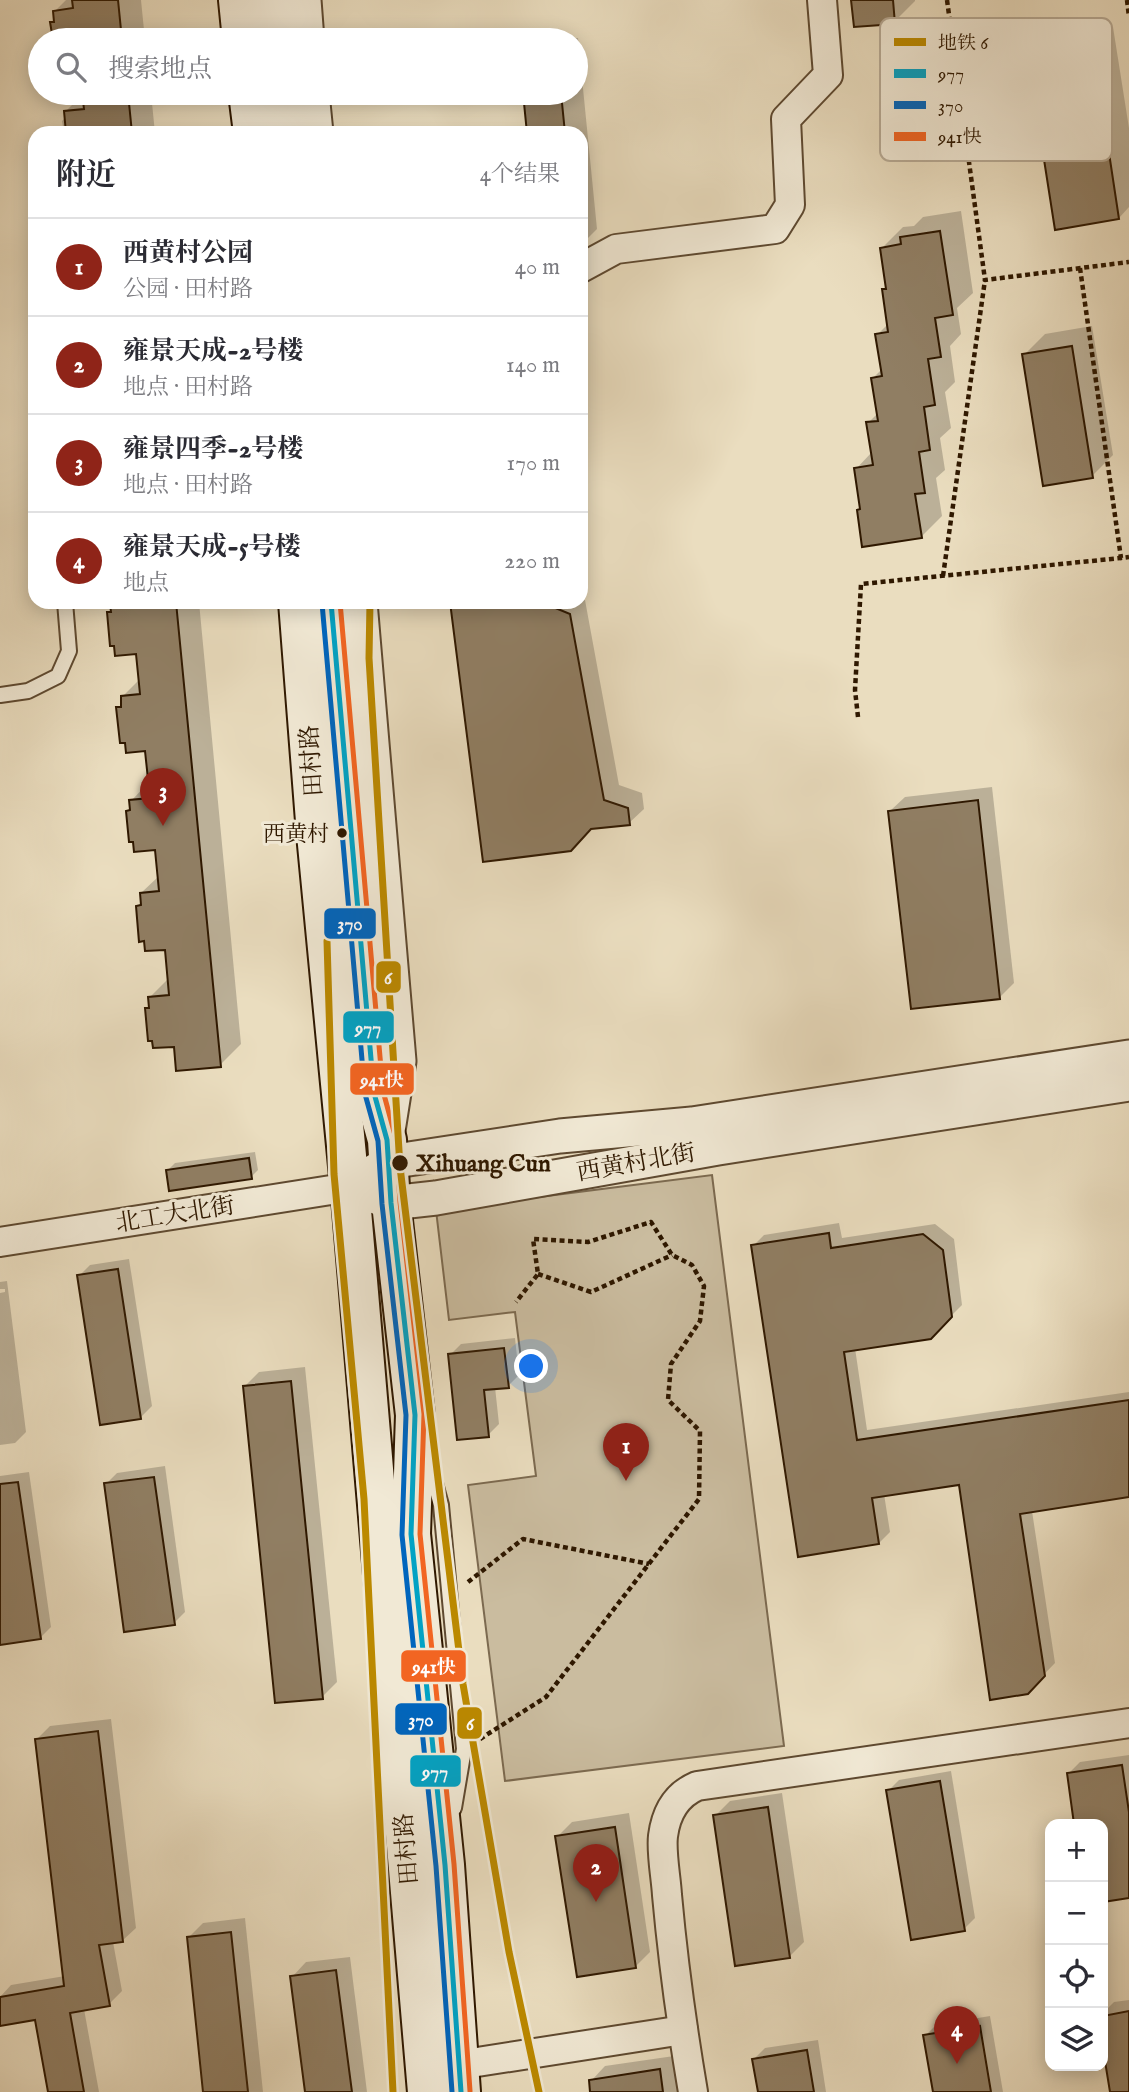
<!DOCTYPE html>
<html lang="zh">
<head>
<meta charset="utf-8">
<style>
	:root { --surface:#fff; --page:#f7f7f7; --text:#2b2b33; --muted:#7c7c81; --line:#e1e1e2; --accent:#8f2418 }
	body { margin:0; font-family:"IM FELL English","Noto Serif SC",serif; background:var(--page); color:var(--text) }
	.controls { position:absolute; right:21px; bottom:21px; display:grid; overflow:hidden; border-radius:14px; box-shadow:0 4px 18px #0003 }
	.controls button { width:63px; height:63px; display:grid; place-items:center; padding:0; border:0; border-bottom:2px solid var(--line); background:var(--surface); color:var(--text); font:35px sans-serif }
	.you { position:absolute; left:532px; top:1367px; width:24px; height:24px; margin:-18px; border:5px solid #fff; border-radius:50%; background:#1a73e8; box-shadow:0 0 0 10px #1a73e833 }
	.badge { display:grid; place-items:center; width:46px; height:46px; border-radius:50%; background:var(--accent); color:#fff; font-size:23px; font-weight:700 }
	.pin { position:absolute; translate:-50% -58px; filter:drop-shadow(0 2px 4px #0008) }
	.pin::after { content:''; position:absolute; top:37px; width:24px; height:21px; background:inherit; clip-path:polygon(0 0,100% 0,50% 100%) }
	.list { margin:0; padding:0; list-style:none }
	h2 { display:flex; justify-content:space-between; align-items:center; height:91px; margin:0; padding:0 28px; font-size:30px }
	h2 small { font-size:23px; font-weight:400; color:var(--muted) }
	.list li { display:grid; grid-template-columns:46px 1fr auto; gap:21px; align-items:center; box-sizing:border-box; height:98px; padding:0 28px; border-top:2px solid var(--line) }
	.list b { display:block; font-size:26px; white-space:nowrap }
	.list p { margin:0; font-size:23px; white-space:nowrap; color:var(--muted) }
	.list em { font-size:23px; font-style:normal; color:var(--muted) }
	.icon { flex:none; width:38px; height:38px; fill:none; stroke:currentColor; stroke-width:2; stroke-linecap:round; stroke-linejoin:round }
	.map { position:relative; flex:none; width:1129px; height:2092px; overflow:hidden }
	.search { position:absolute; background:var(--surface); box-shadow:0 4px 18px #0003; left:28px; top:28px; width:560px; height:77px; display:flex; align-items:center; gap:18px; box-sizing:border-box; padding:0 24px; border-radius:38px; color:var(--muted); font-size:26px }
	.panel { position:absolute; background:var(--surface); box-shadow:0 4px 18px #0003; left:28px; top:126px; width:560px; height:483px; border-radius:21px }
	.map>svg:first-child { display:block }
</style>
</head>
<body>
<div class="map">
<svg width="1129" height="2092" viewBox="0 0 1129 2092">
	<rect width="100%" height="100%" fill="#eaddbf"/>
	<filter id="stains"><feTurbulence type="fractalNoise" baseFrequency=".00286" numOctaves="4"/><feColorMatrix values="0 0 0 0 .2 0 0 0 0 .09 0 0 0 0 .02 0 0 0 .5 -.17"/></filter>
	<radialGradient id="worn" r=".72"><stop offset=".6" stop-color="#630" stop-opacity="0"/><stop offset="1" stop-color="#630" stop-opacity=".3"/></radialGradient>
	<!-- green -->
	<polygon fill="#cabc9f" stroke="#7c6a50" stroke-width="2" points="712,1175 784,1746 505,1781 468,1485 536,1476 515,1312 449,1320 436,1210"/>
	<!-- shadow -->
	<g fill="#0003">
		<polygon points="66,0 141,0 145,40 54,40 52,23 56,19 55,11"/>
		<polygon points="853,0 915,0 915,1 894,22"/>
		<polygon points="1113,27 1129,128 1129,207 1119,218 1030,58 1051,37"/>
		<polygon points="578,38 597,229 581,245 581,133 529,133 525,93 576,93 576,40 559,40"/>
		<polygon points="84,93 151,93 155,133 64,133 62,121 66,117 66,111"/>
		<polygon points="961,211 973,293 957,308 961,334 950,346 955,382 945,392 951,428 940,438 945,470 936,478 942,516 921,537 858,510 862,507 856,469 872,452 868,423 878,413 873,378 882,369 877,335 889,323 884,290 888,286 882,248 903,227 914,226 923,217"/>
		<polygon points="1092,326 1113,455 1092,476 1024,355 1045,334"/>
		<polygon points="581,598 585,600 619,785 642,793 644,809 629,823 592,827 454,602 581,602"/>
		<polygon points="114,602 199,602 241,1044 220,1065 175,1045 147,1009 150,1005 149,998 169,978 166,948 137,906 142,902 141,893 159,876 157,848 128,812 131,808 131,801 150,781 147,749 127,741 118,708 123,703 123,696 140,679 138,652 109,613 112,610 112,604"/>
		<polygon points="992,787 1014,983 1000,997 890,811 905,797"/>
		<polygon points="255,1152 258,1170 251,1177 167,1171 175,1163"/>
		<polygon points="839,1223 842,1238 935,1224 954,1239 962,1305 930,1337 855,1348 867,1430 1129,1392 1129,1495 1032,1511 1055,1663 1027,1692 960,1483 884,1494 890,1532 879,1543 753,1246 764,1235"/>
		<polygon points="129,1259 152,1406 141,1417 79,1276 90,1265"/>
		<polygon points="7,1281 26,1432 15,1443 0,1445 0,1293 5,1292 5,1289 0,1289 0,1282"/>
		<polygon points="515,1338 519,1375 508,1386 495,1387 499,1424 488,1435 450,1355 461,1344"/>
		<polygon points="305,1367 337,1682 322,1697 244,1387 259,1372"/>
		<polygon points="165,1466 185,1612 174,1623 106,1484 117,1473"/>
		<polygon points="29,1472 51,1627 40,1638 0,1644 0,1476"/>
		<polygon points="111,1719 136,1928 122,1941 113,1942 122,1991 109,2004 84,2009 99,2092 49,2092 36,2018 0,2009 0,1997 11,1985 65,1976 37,1739 50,1726"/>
		<polygon points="1129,1755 1129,1896 1103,1900 1103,1824 1076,1824 1069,1773 1080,1762"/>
		<polygon points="951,1771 975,1918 964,1929 888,1791 899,1780"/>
		<polygon points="782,1793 804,1942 790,1956 715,1816 730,1801"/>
		<polygon points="629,1813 650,1952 635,1967 557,1837 572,1822"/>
		<polygon points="245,1918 263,2092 204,2092 189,1937 203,1923"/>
		<polygon points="350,1957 367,2092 306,2092 292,1977 306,1962"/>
		<polygon points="1129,2000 1129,2092 1112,2092 1103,2039 1103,2013 1114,2002"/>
		<polygon points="990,2016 1003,2092 934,2092 925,2036 936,2025"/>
		<polygon points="818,2040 826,2092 759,2092 754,2059 765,2048"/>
		<polygon points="674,2056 680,2092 592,2092 591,2081 605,2066"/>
	</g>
	<!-- building -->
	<g fill="#907e63" stroke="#2f1800" stroke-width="2">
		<polygon points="72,0 118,0 122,40 53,40 50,22 54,22 53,11 73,8"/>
		<polygon points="851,0 893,0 895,24 854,27"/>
		<polygon points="1093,47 1119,219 1055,230 1028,57"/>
		<polygon points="82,93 128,93 132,133 66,133 64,111 84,109"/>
		<polygon points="523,93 561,93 565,133 527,133"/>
		<polygon points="940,231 953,315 935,318 941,357 928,359 935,405 924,407 930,450 919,452 925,493 915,494 922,538 862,547 857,510 860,509 854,468 873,465 866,422 878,421 871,378 882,376 875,334 888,332 882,289 886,289 880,248 901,244 900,237"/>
		<polygon points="1072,346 1093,478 1043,486 1022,354"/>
		<polygon points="124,602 176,602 221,1067 176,1071 174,1047 153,1048 152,1041 148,1041 145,1008 149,1008 148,997 169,995 165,950 145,951 144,941 139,942 136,906 141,905 140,893 159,891 155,850 134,852 133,842 129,842 126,811 130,810 129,800 150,798 145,751 126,753 125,743 120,743 116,707 121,707 121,696 140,694 136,654 115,656 114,646 110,646 107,612 111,612 110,604"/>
		<polygon points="450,602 541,602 570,614 604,800 628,808 630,825 591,829 571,851 483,862"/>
		<polygon points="978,800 1000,999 911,1009 888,811"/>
		<polygon points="249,1158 252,1179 169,1191 166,1170"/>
		<polygon points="829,1233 831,1248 923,1234 943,1250 952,1317 931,1339 844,1352 857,1440 1129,1400 1129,1497 1020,1514 1045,1676 1028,1694 990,1700 959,1485 872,1498 879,1544 798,1557 751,1245"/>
		<polygon points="118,1269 141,1419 100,1425 77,1275"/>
		<polygon points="504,1348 509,1388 484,1390 489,1437 457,1440 448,1354"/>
		<polygon points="291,1381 323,1699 275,1703 243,1386"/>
		<polygon points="154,1477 175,1625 124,1632 104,1483"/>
		<polygon points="18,1482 41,1639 0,1645 0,1484"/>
		<polygon points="98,1731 123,1942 99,1945 110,2006 70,2013 84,2092 48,2092 35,2020 0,2026 0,1997 64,1986 35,1739"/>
		<polygon points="1122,1765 1129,1812 1129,1898 1103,1902 1103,1824 1074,1824 1067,1773"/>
		<polygon points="940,1781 965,1931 911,1940 886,1790"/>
		<polygon points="768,1807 790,1958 735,1966 713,1815"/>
		<polygon points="615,1827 636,1968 577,1977 555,1836"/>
		<polygon points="231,1932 248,2092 203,2092 187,1937"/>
		<polygon points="336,1970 352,2092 305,2092 290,1976"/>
		<polygon points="1129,2011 1129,2092 1110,2092 1103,2049 1103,2016"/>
		<polygon points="980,2026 991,2092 933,2092 923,2035"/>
		<polygon points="807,2050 814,2092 758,2092 752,2059"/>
		<polygon points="660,2069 663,2092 590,2092 589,2080"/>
	</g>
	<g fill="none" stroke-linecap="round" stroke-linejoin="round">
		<!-- service casing -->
		<g stroke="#5e4930" stroke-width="18">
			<g id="service">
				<polyline points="0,695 28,691 58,676 69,651 65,602"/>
				<polyline points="428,1458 441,1505 464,1749 454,1808"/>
			</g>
		</g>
		<!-- minor casing -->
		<g stroke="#5e4930" stroke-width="32">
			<g id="minor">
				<polyline points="581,268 616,249 775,229 790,205 786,119 828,75 822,0"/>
				<polyline points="0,1242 350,1187"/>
				<polyline points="458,2065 683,2030"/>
				<path d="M693 2092C682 2027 673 1961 667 1895 666 1877 661 1853 663 1836 666 1813 676 1795 697 1786L1129 1723"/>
			</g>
		</g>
		<!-- tertiary casing -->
		<g stroke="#5e4930" stroke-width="37">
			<g id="tertiary">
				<polyline points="304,0 307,40"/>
				<polyline points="312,93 316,133"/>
				<polyline points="360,602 399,1061 387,1137"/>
				<polyline points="367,1176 389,1162 560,1136 692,1124 1129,1057"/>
				<polyline points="368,1194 391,1203 436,1198 718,1148 1129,1084"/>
			</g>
		</g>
		<!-- secondary casing -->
		<g stroke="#2f1800" stroke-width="42">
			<g id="secondary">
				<polyline points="238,0 242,40"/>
				<polyline points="275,0 279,40"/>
				<polyline points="248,93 253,133"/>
				<polyline points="284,93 288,133"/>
				<polyline points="298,602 316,834 350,1187 427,2092"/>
				<polyline points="331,602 374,1093 387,1140 391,1203 415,1415 411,1534 445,1865 461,2092"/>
			</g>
		</g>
		<!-- path -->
		<g stroke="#2f1800" stroke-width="4.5" stroke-dasharray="5 3.5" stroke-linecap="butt">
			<polyline points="947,0 985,280 1129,262"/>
			<polyline points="1127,0 1129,17"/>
			<polyline points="1080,268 1121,558 1129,557"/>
			<polyline points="943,576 985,280"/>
			<polyline points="858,717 855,690 861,584 1121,558"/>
			<polyline points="538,1274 591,1292 672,1255"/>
			<polyline points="468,1582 523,1539 649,1564"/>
			<polyline points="480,1739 546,1697 699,1499 700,1431 668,1400 671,1364 700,1321 704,1286 692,1265 672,1255 651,1222 588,1242 533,1239 538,1274 516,1302"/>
		</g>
		<!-- service -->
		<use href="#service" stroke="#f1e9d5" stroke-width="14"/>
		<!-- minor -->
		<use href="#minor" stroke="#f1e9d5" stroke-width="28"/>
		<!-- tertiary -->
		<use href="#tertiary" stroke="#f1e9d5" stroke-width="33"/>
		<!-- secondary -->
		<use href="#secondary" stroke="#f1e9d5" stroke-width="38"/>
		<!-- bus-1 casing -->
		<g stroke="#f1e9d5" stroke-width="10">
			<polyline id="bus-1" points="331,602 374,1093 387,1140 391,1203 415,1415 411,1534 445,1865 461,2092"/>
		</g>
		<!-- bus-2 casing -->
		<g stroke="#f1e9d5" stroke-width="10">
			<polyline id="bus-2" points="322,603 365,1094 378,1141 382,1204 406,1415 402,1535 436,1866 452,2092"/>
		</g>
		<!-- bus-3 casing -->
		<g stroke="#f1e9d5" stroke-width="10">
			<polyline id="bus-3" points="340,602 383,1091 396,1139 400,1202 424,1414 420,1534 454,1864 470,2091"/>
		</g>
		<!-- bus-1 -->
		<use href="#bus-1" stroke="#02a2c4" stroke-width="5"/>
		<!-- bus-2 -->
		<use href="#bus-2" stroke="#0065bd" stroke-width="5"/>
		<!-- bus-3 -->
		<use href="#bus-3" stroke="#f26522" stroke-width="5"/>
		<!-- metro-1 casing -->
		<g stroke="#f1e9d5" stroke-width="12">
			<g id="metro-1">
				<polyline points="370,602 369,658 400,1167 463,1684 509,1952 539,2092"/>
				<polyline points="327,941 334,1174 364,1499 393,2092"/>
			</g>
		</g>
		<!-- metro-1 -->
		<use href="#metro-1" stroke="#bb8900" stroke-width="7"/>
	</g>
	<!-- markers -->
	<g fill="#2f1800" stroke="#f1e9d5" stroke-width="2.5">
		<circle cx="342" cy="833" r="6"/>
		<circle cx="400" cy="1163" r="9"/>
	</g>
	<g text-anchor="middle" stroke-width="6" stroke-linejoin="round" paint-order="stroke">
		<!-- bus labels -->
		<g font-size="22" fill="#2f1800" stroke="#f1e9d5" text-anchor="end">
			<text x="329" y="841">西黄村</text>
		</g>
		<!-- street labels -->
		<g font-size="24" fill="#2f1800" stroke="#f1e9d5">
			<text transform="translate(311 761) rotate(-94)" y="8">田村路</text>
			<text transform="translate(636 1162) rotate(-10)" y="8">西黄村北街</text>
			<text transform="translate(175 1214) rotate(-9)" y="8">北工大北街</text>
			<text transform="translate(406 1849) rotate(-95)" y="8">田村路</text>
		</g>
		<!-- stop labels -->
		<g font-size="24" font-weight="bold" fill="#2f1800" stroke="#f1e9d5" text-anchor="start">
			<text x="416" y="1171">Xihuang Cun</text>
		</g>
	</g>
	<!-- legend -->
	<rect x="880" y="18" width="232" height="143" rx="10" fill="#f1e9d5" stroke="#b7aa95" stroke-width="2"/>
	<rect x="894" y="38" width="32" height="8" fill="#bb8900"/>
	<rect x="894" y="69" width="32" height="9" fill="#02a2c4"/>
	<rect x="894" y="101" width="32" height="8" fill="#0065bd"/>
	<rect x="894" y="132" width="32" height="9" fill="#f26522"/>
	<g font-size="19" fill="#2f1800">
		<text x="938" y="49">地铁 6</text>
		<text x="938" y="80">977</text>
		<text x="938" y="112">370</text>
		<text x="938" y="143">941快</text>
	</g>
	<g stroke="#f1e9d5" stroke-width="2.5">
		<rect x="323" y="907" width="54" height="33" rx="7" fill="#0065bd"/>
		<rect x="375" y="960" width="27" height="34" rx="7" fill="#bb8900"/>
		<rect x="342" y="1010" width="53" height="34" rx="7" fill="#02a2c4"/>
		<rect x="349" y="1062" width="66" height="34" rx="7" fill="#f26522"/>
		<rect x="400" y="1649" width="67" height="34" rx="7" fill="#f26522"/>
		<rect x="394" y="1702" width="54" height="34" rx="7" fill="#0065bd"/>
		<rect x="456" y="1706" width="27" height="34" rx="7" fill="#bb8900"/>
		<rect x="409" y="1754" width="53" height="34" rx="7" fill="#02a2c4"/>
	</g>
	<g font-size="19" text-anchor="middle" font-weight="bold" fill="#fff">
		<text x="350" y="930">370</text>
		<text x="388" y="984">6</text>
		<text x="368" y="1034">977</text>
		<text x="382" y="1086">941快</text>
		<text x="434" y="1673">941快</text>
		<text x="421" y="1726">370</text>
		<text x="470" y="1730">6</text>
		<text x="435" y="1778">977</text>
	</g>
	<rect width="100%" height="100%" filter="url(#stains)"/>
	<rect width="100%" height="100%" fill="url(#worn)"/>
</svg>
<div class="controls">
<button>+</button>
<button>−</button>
<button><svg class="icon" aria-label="locate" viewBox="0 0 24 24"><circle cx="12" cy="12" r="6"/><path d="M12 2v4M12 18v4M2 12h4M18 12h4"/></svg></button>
<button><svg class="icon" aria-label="layers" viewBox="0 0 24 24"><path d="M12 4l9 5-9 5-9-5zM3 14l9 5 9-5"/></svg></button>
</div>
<div class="you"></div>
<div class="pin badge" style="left:626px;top:1481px">1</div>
<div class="pin badge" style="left:596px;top:1902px">2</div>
<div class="pin badge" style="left:163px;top:826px">3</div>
<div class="pin badge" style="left:957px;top:2064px">4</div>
<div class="search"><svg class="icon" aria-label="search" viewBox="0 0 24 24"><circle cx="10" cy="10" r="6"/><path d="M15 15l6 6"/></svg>搜索地点</div>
<section class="panel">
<h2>附近<small>4个结果</small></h2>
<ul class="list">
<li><span class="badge">1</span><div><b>西黄村公园</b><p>公园 · 田村路</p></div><em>40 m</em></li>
<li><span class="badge">2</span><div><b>雍景天成-2号楼</b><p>地点 · 田村路</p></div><em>140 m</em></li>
<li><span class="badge">3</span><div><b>雍景四季-2号楼</b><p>地点 · 田村路</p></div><em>170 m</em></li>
<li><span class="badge">4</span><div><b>雍景天成-5号楼</b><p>地点</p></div><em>220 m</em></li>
</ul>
</section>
</div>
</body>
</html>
